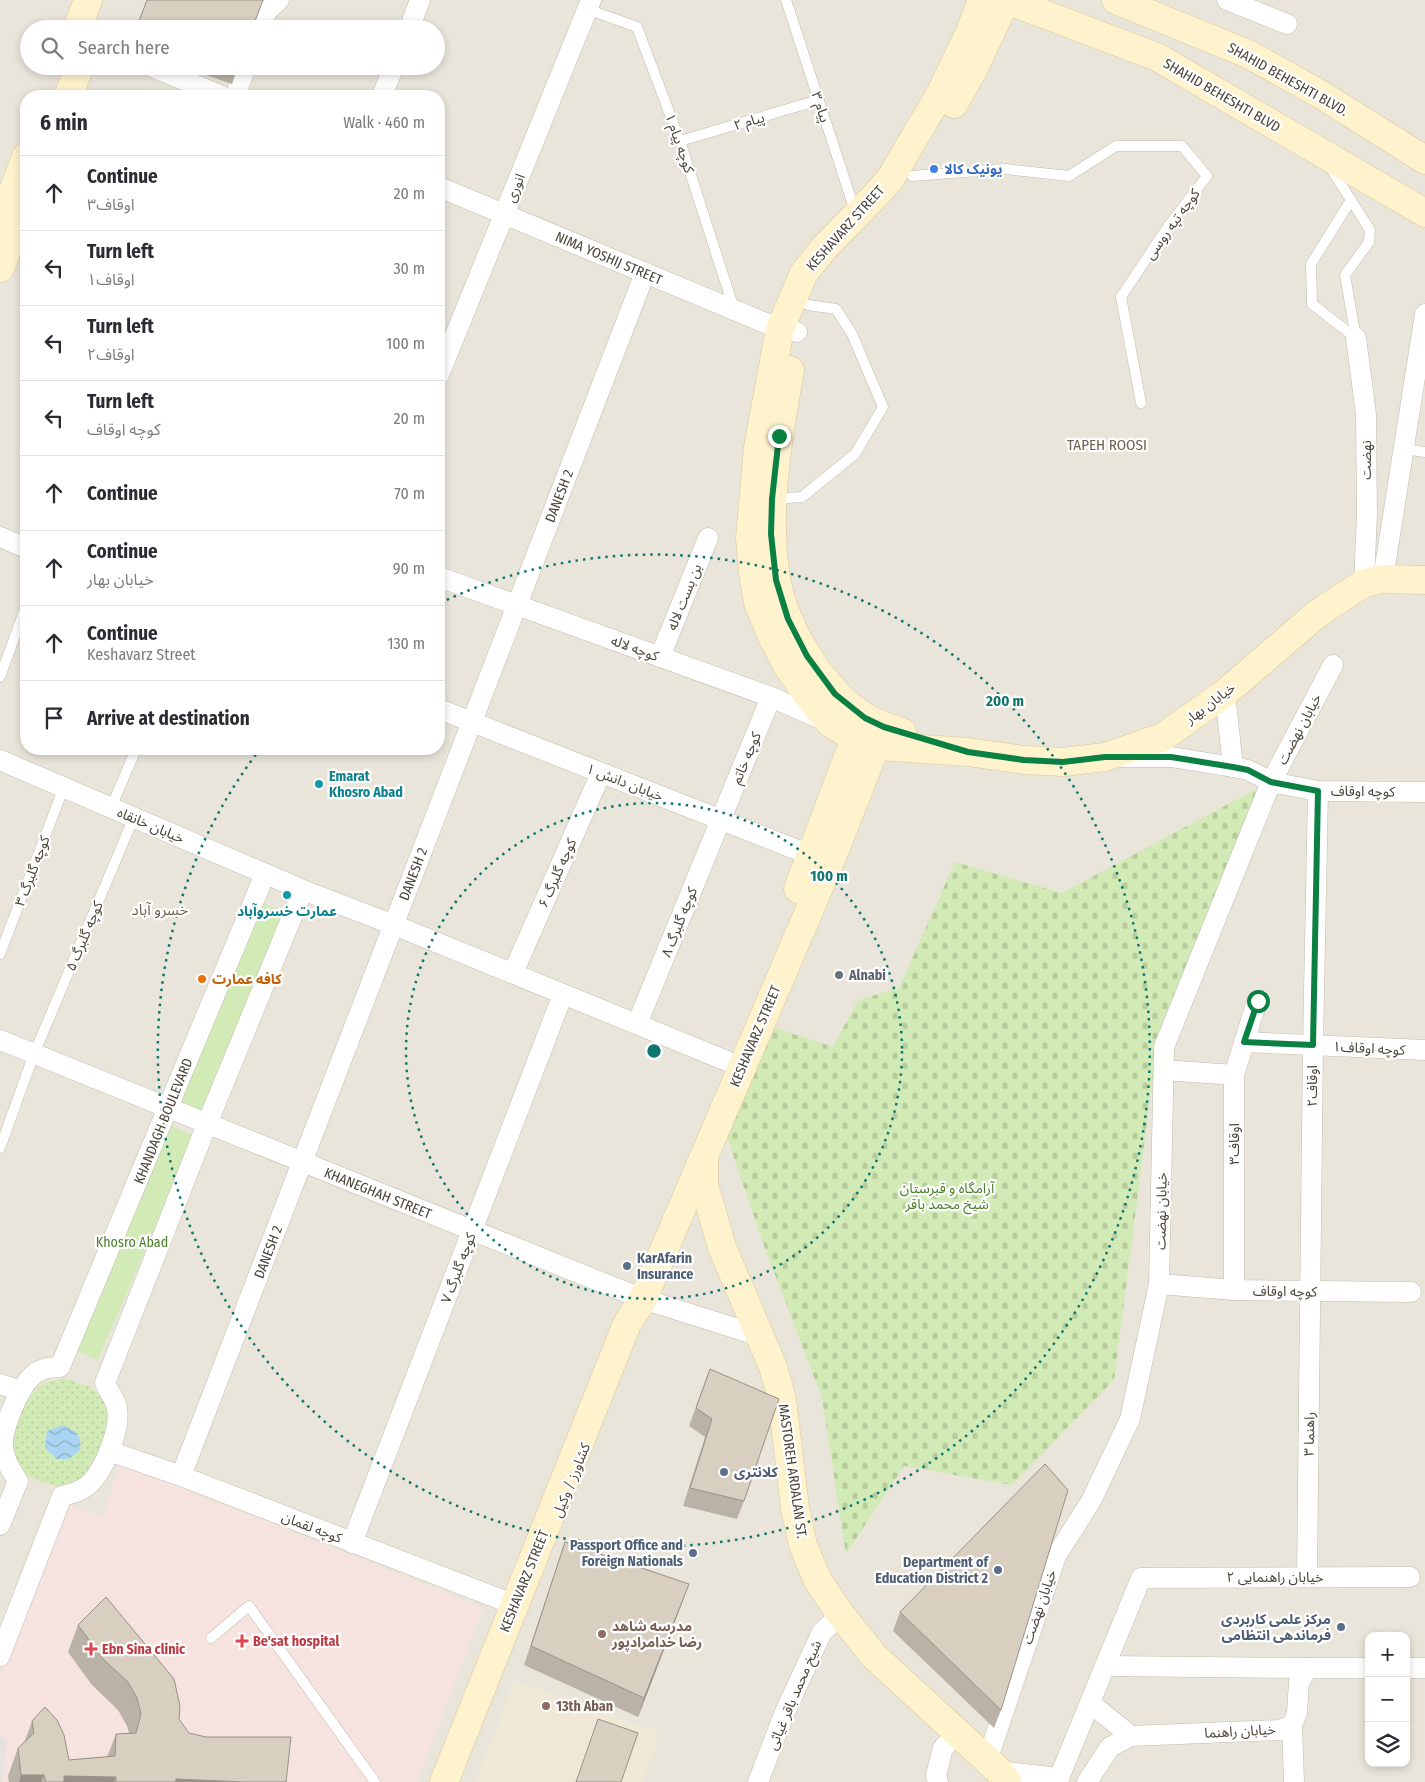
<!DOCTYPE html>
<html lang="en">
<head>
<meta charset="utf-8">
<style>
	:root { --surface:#fff; --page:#f7f7f7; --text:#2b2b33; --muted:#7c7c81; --line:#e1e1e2 }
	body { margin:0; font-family:"Fira Sans Condensed","Noto Sans Arabic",sans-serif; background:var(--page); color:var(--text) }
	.controls { position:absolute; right:15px; bottom:15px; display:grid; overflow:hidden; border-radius:10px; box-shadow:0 2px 8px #0003 }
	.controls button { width:45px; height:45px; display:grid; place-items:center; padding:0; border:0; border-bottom:1px solid var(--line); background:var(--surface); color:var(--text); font:25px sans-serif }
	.stop { position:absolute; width:15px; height:15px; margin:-11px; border:4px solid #0b8043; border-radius:50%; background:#fff }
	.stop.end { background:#0b8043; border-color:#fff; box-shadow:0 1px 5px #0008 }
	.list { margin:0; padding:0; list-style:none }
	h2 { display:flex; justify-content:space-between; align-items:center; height:65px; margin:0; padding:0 20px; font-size:21px }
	h2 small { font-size:16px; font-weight:400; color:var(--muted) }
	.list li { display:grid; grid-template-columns:32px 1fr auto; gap:15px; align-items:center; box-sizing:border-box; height:75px; padding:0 20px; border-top:1px solid var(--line) }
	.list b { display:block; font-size:19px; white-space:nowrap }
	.list p { margin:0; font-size:16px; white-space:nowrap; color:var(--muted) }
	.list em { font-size:16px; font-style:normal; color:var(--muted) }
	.icon { flex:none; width:28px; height:28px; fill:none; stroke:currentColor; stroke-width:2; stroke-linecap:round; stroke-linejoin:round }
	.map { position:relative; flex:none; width:1425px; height:1782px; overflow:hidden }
	.search { position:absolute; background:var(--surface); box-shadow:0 2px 8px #0003; left:20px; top:20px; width:425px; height:55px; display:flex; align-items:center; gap:12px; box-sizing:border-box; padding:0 18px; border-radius:28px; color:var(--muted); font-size:19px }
	.panel { position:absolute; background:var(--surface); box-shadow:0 2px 8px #0003; left:20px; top:90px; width:425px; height:665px; border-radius:20px }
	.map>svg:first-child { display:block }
</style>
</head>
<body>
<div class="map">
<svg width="1425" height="1782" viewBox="0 0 1425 1782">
	<defs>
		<pattern id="grass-dots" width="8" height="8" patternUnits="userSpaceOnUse" patternTransform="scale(1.25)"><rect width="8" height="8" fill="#d2eab5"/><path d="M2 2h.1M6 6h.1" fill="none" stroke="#b6ca9c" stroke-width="1.8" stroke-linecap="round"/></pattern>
		<pattern id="cemetery-stones" width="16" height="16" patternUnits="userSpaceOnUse" patternTransform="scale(1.25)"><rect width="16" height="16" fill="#d2eab5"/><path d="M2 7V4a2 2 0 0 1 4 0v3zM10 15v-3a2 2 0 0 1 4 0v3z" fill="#b6ca9c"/></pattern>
		<pattern id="water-waves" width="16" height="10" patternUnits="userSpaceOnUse" patternTransform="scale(1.25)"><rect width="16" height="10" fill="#a9d4f2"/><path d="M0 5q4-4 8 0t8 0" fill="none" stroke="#8caec5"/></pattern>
	</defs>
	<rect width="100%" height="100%" fill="#f6f3ec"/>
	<!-- residential -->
	<path fill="#eae5da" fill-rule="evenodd" d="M0 0H1425V1782H0ZM29 29H436V66H29ZM26 96H439V749H26ZM1369 1636H1406V1763H1369Z"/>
	<!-- education -->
	<polygon fill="#efe8d6" points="515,1680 660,1733 643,1782 475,1782"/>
	<!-- medical -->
	<polygon fill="#f6e3e0" points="119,1463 483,1608 417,1782 0,1782 0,1674 67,1504 104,1517"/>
	<!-- grass -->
	<polygon fill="url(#grass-dots)" points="63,1378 91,1387 105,1401 109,1419 104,1449 81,1480 66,1488 41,1482 21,1472 12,1460 12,1441 25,1403 41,1384"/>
	<!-- cemetery -->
	<polygon fill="url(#cemetery-stones)" points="1260,787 1157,1045 1114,1380 1012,1485 904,1466 846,1554 822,1398 763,1243 726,1134 772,1027 833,1047 858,1000 899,988 955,862 1062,893"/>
	<!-- park -->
	<g fill="#d2eab5">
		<polygon points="260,902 289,914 206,1113 176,1100"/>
		<polygon points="166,1124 194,1136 98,1360 69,1348"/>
	</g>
	<!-- parking -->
	<polygon fill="#e5e3e0" points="0,1736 7,1739 2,1782 0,1782"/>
	<!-- water -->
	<path fill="url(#water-waves)" d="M63 1425C76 1431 82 1434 80 1450L69 1459H57L45 1448 47 1431Z"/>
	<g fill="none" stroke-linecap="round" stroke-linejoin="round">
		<!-- lane casing -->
		<g stroke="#c2bbae" stroke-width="11">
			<g id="lane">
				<polyline points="786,0 855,211"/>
				<polyline points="587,9 637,27 680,141 734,309"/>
				<polyline points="680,141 819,100"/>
				<polyline points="1330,167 1370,230 1369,242 1345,275 1356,338"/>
				<polyline points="912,176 1005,169 1069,176 1116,146 1182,146 1207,176 1169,225 1121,297 1141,403"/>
				<polyline points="1351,200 1311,264 1312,304 1356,338"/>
				<polyline points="1404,449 1425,452"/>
				<polyline points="773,499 802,497 855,454 883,407 852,334 836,309 808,305"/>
				<polyline points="0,677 26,606"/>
				<polyline points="111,808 136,749"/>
				<polyline points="0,954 64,787"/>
				<polyline points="0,1148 34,1054 134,817"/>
				<polyline points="211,1638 249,1606 375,1782"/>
			</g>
		</g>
		<!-- street casing -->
		<g stroke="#c2bbae" stroke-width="21">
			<g id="street">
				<polyline points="1227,0 1287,24"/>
				<polyline points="260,29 267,11 279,0"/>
				<polyline points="409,29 420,0"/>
				<polyline points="150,66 222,96"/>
				<polyline points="235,96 246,66"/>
				<polyline points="382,96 394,66"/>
				<polyline points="439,187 780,329 797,332"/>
				<polyline points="1356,338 1366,414 1367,514 1364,583"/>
				<polyline points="439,375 591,0"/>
				<polyline points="0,537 26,548"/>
				<polyline points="439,577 771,697 826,721"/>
				<polyline points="1383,579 1425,314"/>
				<polyline points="660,657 708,538"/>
				<polyline points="1225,693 1233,767"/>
				<polyline points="439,709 823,860"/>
				<polyline points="1122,757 1171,757 1233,767 1248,770 1271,782 1318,791 1425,792"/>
				<polyline points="0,760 303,890 394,925 727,1061"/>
				<polyline points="513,973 601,773"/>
				<polyline points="637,1024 771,697"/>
				<polyline points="0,1040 643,1299 760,1336"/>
				<polyline points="1244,1042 1425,1050"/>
				<polyline points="1164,1070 1234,1075"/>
				<polyline points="1159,1284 1234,1290 1411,1292"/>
				<polyline points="1234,1290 1234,1075 1257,1001"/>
				<polyline points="0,1384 21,1391"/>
				<polyline points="109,1451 181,1476 515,1605"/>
				<polyline points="181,1476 645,273"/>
				<path d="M0 1525 18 1481C11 1470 4 1460 3 1446 2 1428 19 1388 32 1376 40 1368 50 1367 60 1367L265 874"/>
				<polyline points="352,1543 563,994"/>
				<polyline points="1307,1576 1313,1045 1318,791"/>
				<path d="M0 1656 62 1496C71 1494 79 1492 87 1486 104 1472 123 1426 116 1404 113 1397 108 1390 105 1383L207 1124 303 890"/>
				<polyline points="1105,1666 1308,1668"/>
				<polyline points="1406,1668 1425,1668"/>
				<polyline points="1090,1703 1131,1736"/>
				<polyline points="1292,1725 1294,1782"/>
				<polyline points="987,1761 1056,1556 1091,1501 1130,1419 1159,1284 1164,1047 1271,782 1333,665"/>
				<polyline points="999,1771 1059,1778 1141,1578 1410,1577"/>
				<polyline points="758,1782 784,1714 822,1632 841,1615"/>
				<polyline points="938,1782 936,1775 943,1748 957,1734"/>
				<polyline points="1087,1782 1110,1747 1131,1736 1280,1730 1292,1725 1297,1713 1299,1682 1308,1668 1369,1668"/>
			</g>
		</g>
		<!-- secondary casing -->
		<g stroke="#d6c79b" stroke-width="29">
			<g id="secondary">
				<polyline points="982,0 969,34 940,94 890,179 875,196 824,248 804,273 780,329 758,447 750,538 753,573 758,603 773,639 788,667 806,693 830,723 855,738 877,746 968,752 1024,760 1063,762 1105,757 1163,737 1225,693 1317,614 1364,583 1383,579 1425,580"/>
				<polyline points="1007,0 1157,57 1425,213"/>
				<polyline points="1116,0 1248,54 1320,94 1425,160"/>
				<polyline points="77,29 88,0"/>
				<polyline points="68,96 80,66"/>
				<polyline points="954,104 973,70 1006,0"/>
				<polyline points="0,225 26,157"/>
				<polyline points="0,268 24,207"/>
				<path d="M790 370C778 438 765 509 776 578 781 610 799 645 818 671 843 704 862 721 902 732"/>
				<polyline points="798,889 855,738 863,721"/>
				<polyline points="704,1158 704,1185 722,1247 773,1367 782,1399 795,1508 803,1545 817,1579 841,1615 874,1656 999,1771 1007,1782"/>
				<polyline points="444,1782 627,1324 643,1299 830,862 883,728"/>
			</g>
		</g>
		<!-- lane -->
		<use href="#lane" stroke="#fff" stroke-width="10"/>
		<!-- street -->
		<use href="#street" stroke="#fff" stroke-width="20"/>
		<!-- secondary -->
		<use href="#secondary" stroke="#fff3cd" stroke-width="28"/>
	</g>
	<!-- wall -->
	<g fill="#bab2a6">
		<polygon points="180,66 238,66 232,84"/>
		<polygon points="710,1369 744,1501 737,1519 683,1506 705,1437 689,1426"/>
		<polygon points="565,1542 689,1584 638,1717 524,1665"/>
		<polygon points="900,1612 1001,1710 994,1728 893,1631"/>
		<polygon points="78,1625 179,1719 189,1733 286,1782 9,1782 8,1776 18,1748 24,1743 32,1721 69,1760 107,1757 116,1734 129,1733 127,1726 118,1710 92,1685 68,1652"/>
	</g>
	<!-- shaded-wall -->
	<g fill="#979187">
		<polygon points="689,1584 682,1603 638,1717 644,1698"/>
		<polygon points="21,1775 44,1775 41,1782 19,1782"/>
		<polygon points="64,1776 116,1777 114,1782 62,1782"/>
		<polygon points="176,1779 243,1782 175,1782"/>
	</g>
	<!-- building -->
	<g fill="#d8cfc1" stroke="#979187">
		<polygon points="147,0 263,0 252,29 136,29"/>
		<polygon points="710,1369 779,1399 744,1501 690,1488 712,1419 696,1408"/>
		<polygon points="1045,1464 1068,1490 1001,1710 900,1612"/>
		<polygon points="565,1542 689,1584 644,1698 531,1646"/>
		<polygon points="106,1597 174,1679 180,1706 179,1719 189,1733 206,1737 291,1737 286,1782 243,1782 176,1779 176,1782 116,1782 116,1777 64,1776 64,1782 46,1782 44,1775 21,1775 18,1748 34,1733 32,1721 45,1707 57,1720 64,1735 69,1760 115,1756 116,1734 136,1733 141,1714 137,1698 128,1682 102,1658 78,1625"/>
		<polygon points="598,1719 638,1733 621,1782 576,1782"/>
	</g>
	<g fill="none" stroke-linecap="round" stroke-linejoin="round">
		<!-- route -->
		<polyline stroke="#0b8043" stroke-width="6" points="779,436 772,499 771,534 776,580 788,619 807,656 835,694 865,718 884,727 968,752 1024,760 1063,762 1105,757 1171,757 1233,767 1248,770 1271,782 1318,791 1313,1045 1244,1042 1258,1001"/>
	</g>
	<!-- distance rings -->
	<g fill="none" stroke="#0f766e" stroke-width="2.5" stroke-dasharray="2.5 5">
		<circle cx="654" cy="1051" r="248"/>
		<path d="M440 603A496 496 0 1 1 260 749"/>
	</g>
	<!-- markers -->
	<circle fill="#3f7fe0" stroke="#fff" stroke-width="2" cx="934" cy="169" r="5"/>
	<g fill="#0f9aa8" stroke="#fff" stroke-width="2">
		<circle cx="319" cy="784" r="5"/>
		<circle cx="287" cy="895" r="5"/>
	</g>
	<circle fill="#6b7280" stroke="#fff" stroke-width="2" cx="839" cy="975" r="5"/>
	<circle fill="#e8710a" stroke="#fff" stroke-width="2" cx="202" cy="979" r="5"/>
	<g fill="#5c6f8a" stroke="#fff" stroke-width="2">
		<circle cx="627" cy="1266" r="5"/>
		<circle cx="724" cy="1472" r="5"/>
		<circle cx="693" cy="1553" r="5"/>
		<circle cx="998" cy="1570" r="5"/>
		<circle cx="1341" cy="1627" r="5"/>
	</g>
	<g fill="#8d6e63" stroke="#fff" stroke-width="2">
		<circle cx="602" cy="1634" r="5"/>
		<circle cx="546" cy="1706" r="5"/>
	</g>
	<g fill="#e0444e" stroke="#fff" stroke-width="2">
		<path d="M239.5 1633.5h5v5h5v5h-5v5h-5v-5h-5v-5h5z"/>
		<path d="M88.5 1641.5h5v5h5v5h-5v5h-5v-5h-5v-5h5z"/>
	</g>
	<g text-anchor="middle" stroke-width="4.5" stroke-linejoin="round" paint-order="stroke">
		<!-- street labels -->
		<g font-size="14" fill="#4b4439" stroke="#fff">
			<text transform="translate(1288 79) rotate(29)" y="5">SHAHID BEHESHTI BLVD.</text>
			<text transform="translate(1222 95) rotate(30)" y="5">SHAHID BEHESHTI BLVD</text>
			<text transform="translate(821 107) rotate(72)" y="5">پیام ۳</text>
			<text transform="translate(749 121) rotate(-16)" y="5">پیام ۲</text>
			<text transform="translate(680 143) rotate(71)" y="5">کوچه پیام ۱</text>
			<text transform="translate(515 188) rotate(-68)" y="5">انوری</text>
			<text transform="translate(1172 224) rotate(-54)" y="5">کوچه تپه روسی</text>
			<text transform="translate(845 228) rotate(-48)" y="5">KESHAVARZ STREET</text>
			<text transform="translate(609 258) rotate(23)" y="5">NIMA YOSHIJ STREET</text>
			<text transform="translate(1366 460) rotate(-90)" y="5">نهضت</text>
			<text transform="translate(559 496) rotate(-69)" y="5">DANESH 2</text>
			<text transform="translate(684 597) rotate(-68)" y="5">بن بست لاله</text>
			<text transform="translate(635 648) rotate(20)" y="5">کوچه لاله</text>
			<text transform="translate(1210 703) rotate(-37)" y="5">خیابان بهار</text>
			<text transform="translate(1299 729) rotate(-62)" y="5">خیابان نهضت</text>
			<text transform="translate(746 758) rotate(-67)" y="5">کوچه خاتم</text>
			<text transform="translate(625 782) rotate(21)" y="5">خیابان دانش ۱</text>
			<text transform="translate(1363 791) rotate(1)" y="5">کوچه اوقاف</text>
			<text transform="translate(151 825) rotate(23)" y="5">خیابان خانقاه</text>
			<text transform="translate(32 871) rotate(-69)" y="5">کوچه گلبرگ ۳</text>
			<text transform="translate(557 873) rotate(-66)" y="5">کوچه گلبرگ ۶</text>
			<text transform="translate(413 874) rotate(-69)" y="5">DANESH 2</text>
			<text transform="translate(679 922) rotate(-68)" y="5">کوچه گلبرگ ۸</text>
			<text transform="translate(84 936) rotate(-67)" y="5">کوچه گلبرگ ۵</text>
			<text transform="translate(755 1036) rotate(-67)" y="5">KESHAVARZ STREET</text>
			<text transform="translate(1369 1048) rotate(3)" y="5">کوچه اوقاف۱</text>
			<text transform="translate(1312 1086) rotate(-90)" y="5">اوقاف۲</text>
			<text transform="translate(163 1121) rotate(-68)" y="5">KHANDAGH BOULEVARD</text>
			<text transform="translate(1234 1144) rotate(-90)" y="5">اوقاف۳</text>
			<text transform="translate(378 1193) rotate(22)" y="5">KHANEGHAH STREET</text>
			<text transform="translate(1161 1211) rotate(-89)" y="5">خیابان نهضت</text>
			<text transform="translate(268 1252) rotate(-69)" y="5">DANESH 2</text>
			<text transform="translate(458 1268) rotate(-69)" y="5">کوچه گلبرگ ۷</text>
			<text transform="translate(1285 1291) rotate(1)" y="5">کوچه اوقاف</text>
			<text transform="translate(1309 1434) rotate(-89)" y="5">راهنما ۳</text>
			<text transform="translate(793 1471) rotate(82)" y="5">MASTOREH ARDALAN ST.</text>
			<text transform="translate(571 1480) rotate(-68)" y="5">کشاورز / وکیل</text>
			<text transform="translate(312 1527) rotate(21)" y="5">کوچه لقمان</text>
			<text x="1275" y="1582">خیابان راهنمایی ۲</text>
			<text transform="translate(524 1581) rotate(-68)" y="5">KESHAVARZ STREET</text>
			<text transform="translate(1039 1607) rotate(-71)" y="5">خیابان نهضت</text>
			<text transform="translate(794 1695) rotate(-67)" y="5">شیخ محمد باقر غیاثی</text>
			<text transform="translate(1240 1731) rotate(-3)" y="5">خیابان راهنما</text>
		</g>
		<!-- shop labels -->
		<g font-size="14" font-weight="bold" fill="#366cbe" stroke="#fff" text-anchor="start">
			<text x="944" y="174">یونیک کالا</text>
		</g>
		<!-- culture labels -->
		<g font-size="14" font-weight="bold" fill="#0d838f" stroke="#fff" text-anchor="start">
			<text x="329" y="781">Emarat<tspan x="329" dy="16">Khosro Abad</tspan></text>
			<text x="287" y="916" text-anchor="middle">عمارت خسروآباد</text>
		</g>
		<!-- worship labels -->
		<g font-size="14" font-weight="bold" fill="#5b616d" stroke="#fff" text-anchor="start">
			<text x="849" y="980">Alnabi</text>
		</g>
		<!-- food labels -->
		<g font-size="14" font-weight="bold" fill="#c56008" stroke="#fff" text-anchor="start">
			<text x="212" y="984">کافه عمارت</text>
		</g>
		<!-- park labels -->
		<g font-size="14" fill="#4a7f2a" stroke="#fff">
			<text x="947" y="1193">آرامگاه و قبرستان<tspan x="947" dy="16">شیخ محمد باقر</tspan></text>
			<text x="132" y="1247">Khosro Abad</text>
		</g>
		<!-- service labels -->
		<g font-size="14" font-weight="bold" fill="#4e5e75" stroke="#fff" text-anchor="end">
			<text x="637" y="1263" text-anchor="start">KarAfarin<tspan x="637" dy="16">Insurance</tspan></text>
			<text x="734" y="1477" text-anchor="start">کلانتری</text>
			<text x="683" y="1550">Passport Office and<tspan x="683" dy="16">Foreign Nationals</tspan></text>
			<text x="988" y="1567">Department of<tspan x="988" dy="16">Education District 2</tspan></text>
			<text x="1331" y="1624">مرکز علمی کاربردی<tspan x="1331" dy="16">فرماندهی انتظامی</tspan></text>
		</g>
		<!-- education labels -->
		<g font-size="14" font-weight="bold" fill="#785e54" stroke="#fff" text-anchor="start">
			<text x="612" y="1631">مدرسه شاهد<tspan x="612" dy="16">رضا خدامرادپور</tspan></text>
			<text x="556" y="1711">13th Aban</text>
		</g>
		<!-- health labels -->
		<g font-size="14" font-weight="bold" fill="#be3a42" stroke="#fff" text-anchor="start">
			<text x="253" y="1646">Be'sat hospital</text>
			<text x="102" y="1654">Ebn Sina clinic</text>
		</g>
		<!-- neighbourhood labels -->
		<g font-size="15" fill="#6e6250" stroke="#fff">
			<text x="1107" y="450">TAPEH ROOSI</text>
			<text x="160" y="915">خسرو آباد</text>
		</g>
	</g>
	<circle cx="654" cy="1051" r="8" fill="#0f766e" stroke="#fff" stroke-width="2.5"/>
	<g font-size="15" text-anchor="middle" font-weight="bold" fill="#0f766e" stroke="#fff" stroke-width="4.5" stroke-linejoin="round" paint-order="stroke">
		<text x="1005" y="706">200 m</text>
		<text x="829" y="881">100 m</text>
	</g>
</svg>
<div class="controls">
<button>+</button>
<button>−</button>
<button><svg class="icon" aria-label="layers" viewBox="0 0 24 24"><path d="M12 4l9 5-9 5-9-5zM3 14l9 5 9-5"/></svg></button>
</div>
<div class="stop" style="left:1258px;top:1001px"></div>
<div class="stop end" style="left:779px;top:436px"></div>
<div class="search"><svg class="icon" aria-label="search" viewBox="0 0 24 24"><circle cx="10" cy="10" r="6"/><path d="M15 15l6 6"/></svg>Search here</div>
<section class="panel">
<h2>6 min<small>Walk · 460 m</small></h2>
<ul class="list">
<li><svg class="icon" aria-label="ahead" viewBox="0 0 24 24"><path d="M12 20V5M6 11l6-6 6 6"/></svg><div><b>Continue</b><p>اوقاف۳</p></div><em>20 m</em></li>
<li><svg class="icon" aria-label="left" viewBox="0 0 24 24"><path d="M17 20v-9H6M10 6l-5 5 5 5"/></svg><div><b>Turn left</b><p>اوقاف۱</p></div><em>30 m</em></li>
<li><svg class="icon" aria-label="left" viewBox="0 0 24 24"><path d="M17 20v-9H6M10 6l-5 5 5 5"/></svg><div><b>Turn left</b><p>اوقاف۲</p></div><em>100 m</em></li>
<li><svg class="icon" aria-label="left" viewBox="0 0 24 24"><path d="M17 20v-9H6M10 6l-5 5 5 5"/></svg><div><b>Turn left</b><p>کوچه اوقاف</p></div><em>20 m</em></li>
<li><svg class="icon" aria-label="ahead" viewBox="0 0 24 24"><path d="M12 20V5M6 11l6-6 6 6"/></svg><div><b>Continue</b></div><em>70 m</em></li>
<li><svg class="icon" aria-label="ahead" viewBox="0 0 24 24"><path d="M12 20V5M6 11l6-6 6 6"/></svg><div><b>Continue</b><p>خیابان بهار</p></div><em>90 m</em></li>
<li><svg class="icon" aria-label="ahead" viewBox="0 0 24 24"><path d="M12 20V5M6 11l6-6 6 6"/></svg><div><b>Continue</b><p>Keshavarz Street</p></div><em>130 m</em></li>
<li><svg class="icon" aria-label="arrive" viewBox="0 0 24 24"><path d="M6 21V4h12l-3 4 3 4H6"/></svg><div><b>Arrive at destination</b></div></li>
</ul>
</section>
</div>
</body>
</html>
